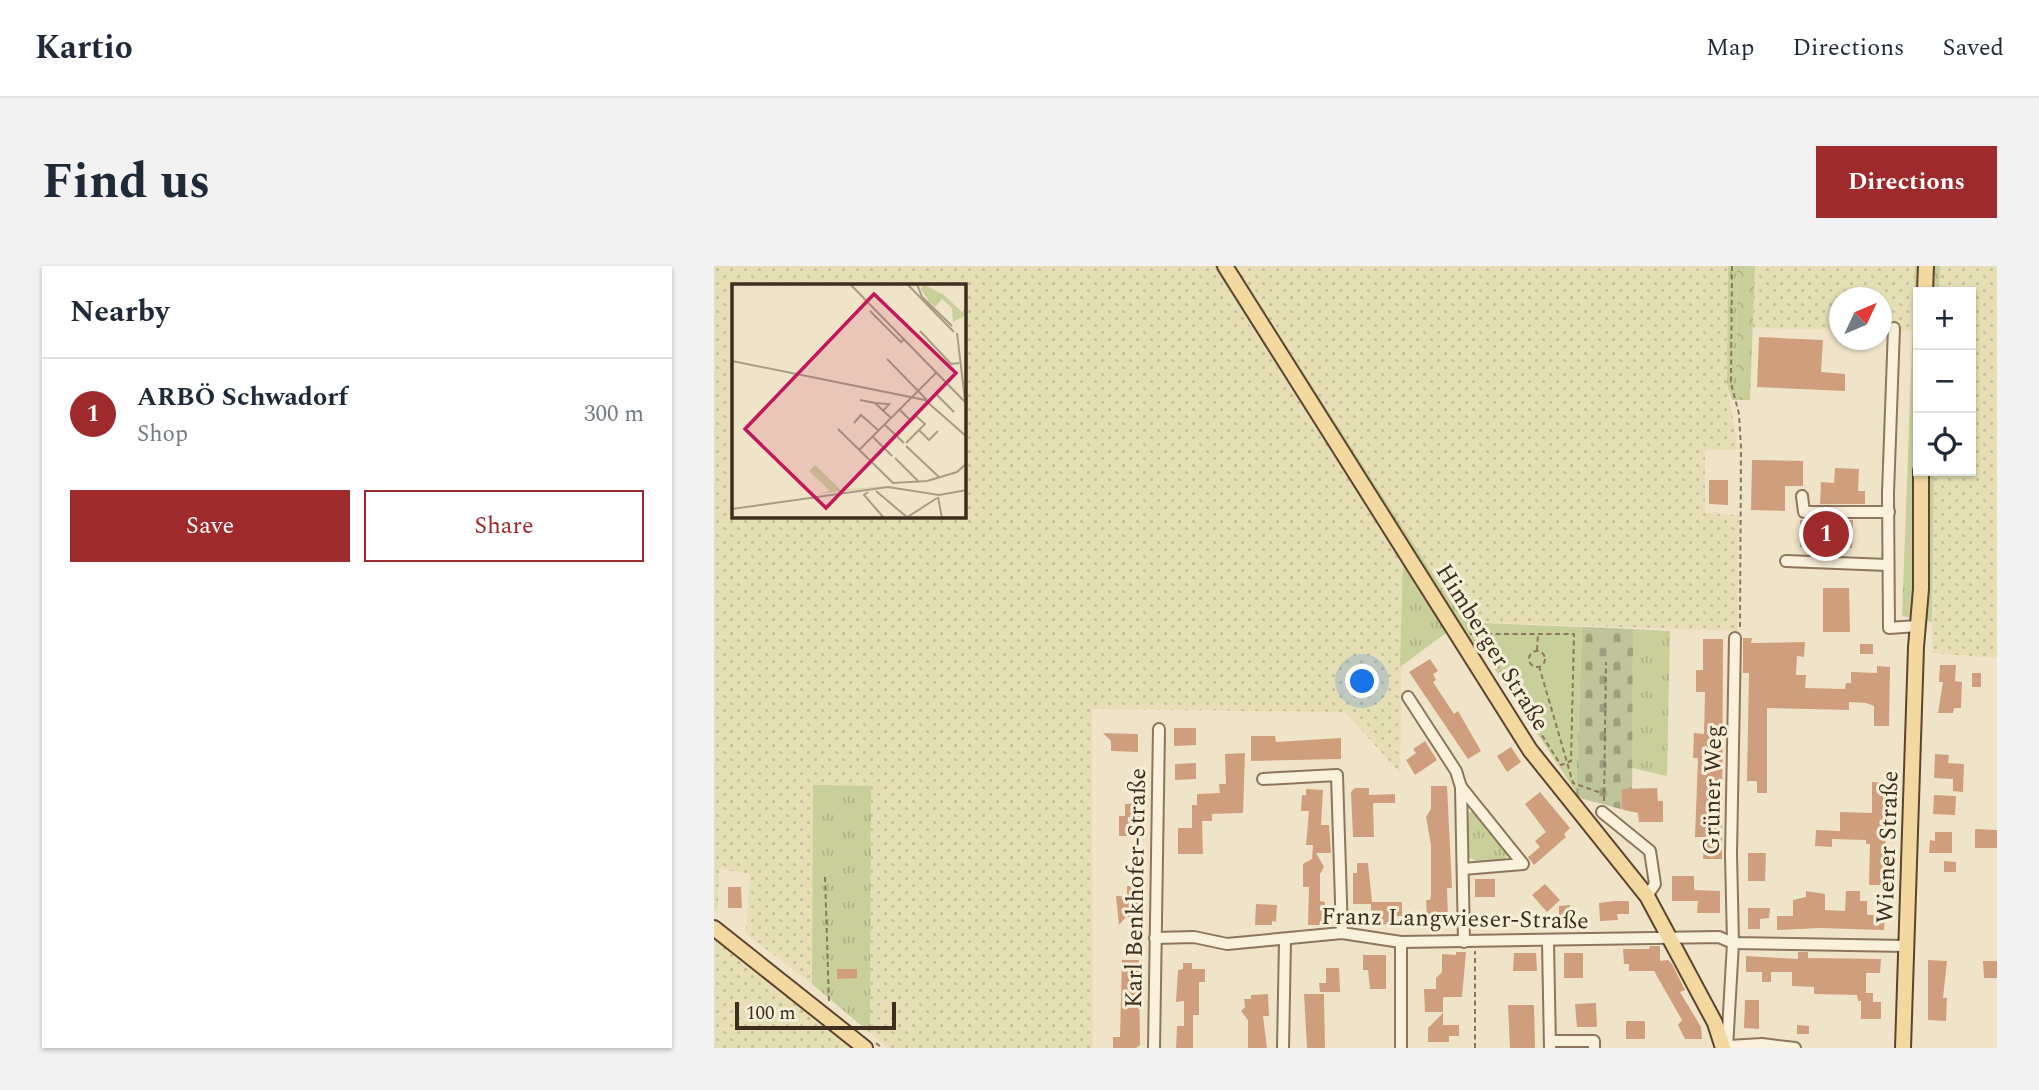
<!DOCTYPE html>
<html lang="en">
<head>
<meta charset="utf-8">
<style>
	:root { --surface:#fff; --page:#f2f2f3; --text:#1f2937; --muted:#747a83; --line:#e0e1e3; --accent:#9e2a2b }
	body { margin:0; font-family:Spectral,serif; background:var(--page); color:var(--text) }
	.controls { position:absolute; right:21px; top:21px; display:grid; overflow:hidden; border-radius:0px; box-shadow:0 2px 5px #0004 }
	.controls button { width:63px; height:63px; display:grid; place-items:center; padding:0; border:0; border-bottom:2px solid var(--line); background:var(--surface); color:var(--text); font:35px sans-serif }
	.compass { position:absolute; left:1115px; top:21px; width:63px; height:63px; border-radius:50%; background:var(--surface); box-shadow:0 2px 5px #0004; rotate:46deg }
	.scale { position:absolute; left:21px; bottom:18px; width:161px; box-sizing:border-box; padding-left:7px; border:4px solid #3d2e20; border-top:0; font-size:19px; line-height:24px; white-space:nowrap; color:#3d2e20; -webkit-text-stroke:5px #f7eed8; paint-order:stroke }
	.you { position:absolute; left:649px; top:416px; width:24px; height:24px; margin:-18px; border:5px solid #fff; border-radius:50%; background:#1a73e8; box-shadow:0 0 0 10px #1a73e833 }
	.badge { display:grid; place-items:center; width:46px; height:46px; border-radius:50%; background:var(--accent); color:#fff; font-size:23px; font-weight:700 }
	.pin { position:absolute; translate:-50% -50%; border:4px solid #fff; box-shadow:0 2px 7px #0006 }
	.list { margin:0; padding:0; list-style:none }
	h2 { display:flex; justify-content:space-between; align-items:center; height:91px; margin:0; padding:0 28px; font-size:30px }
	h2 small { font-size:23px; font-weight:400; color:var(--muted) }
	.list li { display:grid; grid-template-columns:46px 1fr auto; gap:21px; align-items:center; box-sizing:border-box; height:112px; padding:0 28px; border-top:2px solid var(--line) }
	.list b { display:block; font-size:26px; white-space:nowrap }
	.list p { margin:0; font-size:23px; white-space:nowrap; color:var(--muted) }
	.list em { font-size:23px; font-style:normal; color:var(--muted) }
	.actions { display:flex; gap:14px; padding:21px 28px }
	.actions a { flex:1; padding:16px 0; border:2px solid var(--accent); border-radius:0px; text-align:center; font-size:24px; color:var(--accent) }
	.actions .main { background:var(--accent); color:#fff }
	.icon { flex:none; width:38px; height:38px; fill:none; stroke:currentColor; stroke-width:2; stroke-linecap:round; stroke-linejoin:round }
	.map { position:relative; flex:none; width:1283px; height:782px; overflow:hidden; border-radius:0px }
	header { display:flex; align-items:center; gap:42px; box-sizing:border-box; height:98px; padding:0 35px; background:var(--surface); border-bottom:2px solid var(--line) }
	header strong { font-size:33px }
	nav { display:flex; gap:38px; margin-inline-start:auto; font-size:24px }
	.intro { display:flex; align-items:center; justify-content:space-between; box-sizing:border-box; height:168px; padding:0 42px }
	h1 { margin:0; font-size:49px }
	.button { padding:18px 32px; border-radius:0px; background:var(--accent); color:#fff; font-size:24px; font-weight:700 }
	main { display:flex; gap:42px; padding:0 42px }
	aside { flex:1; background:var(--surface); border-radius:0px; box-shadow:0 2px 5px #0004 }
	.map>svg:first-child { display:block }
</style>
</head>
<body>
<header>
<strong>Kartio</strong>
<nav><a>Map</a><a>Directions</a><a>Saved</a></nav>
</header>
<div class="intro"><h1>Find us</h1><a class="button">Directions</a></div>
<main>
<aside>
<h2>Nearby<small></small></h2>
<ul class="list">
<li><span class="badge">1</span><div><b>ARBÖ Schwadorf</b><p>Shop</p></div><em>300 m</em></li>
</ul>
<div class="actions"><a class="main">Save</a><a>Share</a></div>
</aside>
<div class="map">
<svg width="1283" height="782" viewBox="0 0 1283 782">
	<defs>
		<pattern id="farmland-dots" width="8" height="8" patternUnits="userSpaceOnUse" patternTransform="scale(1.75)"><rect width="8" height="8" fill="#e6deb5"/><path d="M2 2h.1M6 6h.1" fill="none" stroke="#c6bf9b" stroke-width="1.8" stroke-linecap="round"/></pattern>
		<pattern id="grass-tufts" width="24" height="20" patternUnits="userSpaceOnUse" patternTransform="scale(1.75)"><rect width="24" height="20" fill="#c9cf9b"/><path d="M3 7l-1-3M5 7V3M7 7l1-3M15 17l-1-3M17 17v-4M19 17l1-3" fill="none" stroke="#aeb285"/></pattern>
		<pattern id="forest-crowns" width="20" height="18" patternUnits="userSpaceOnUse" patternTransform="scale(1.75)"><rect width="20" height="18" fill="#c9cf9b"/><path d="M2 6a3 3 0 1 1 6 0M12 15a3 3 0 1 1 6 0" fill="none" stroke="#aeb285"/></pattern>
		<pattern id="cemetery-stones" width="16" height="16" patternUnits="userSpaceOnUse" patternTransform="scale(1.75)"><rect width="16" height="16" fill="#bfc49a"/><path d="M2 7V4a2 2 0 0 1 4 0v3zM10 15v-3a2 2 0 0 1 4 0v3z" fill="#9ca07d"/></pattern>
	</defs>
	<rect width="100%" height="100%" fill="#f0e4c8"/>
	<!-- farmland -->
	<g fill="url(#farmland-dots)" fill-rule="evenodd">
		<path d="M0 0H498L689 296 686 507 631 446 378 443 379 782H174L156 767 157 520 100 519 98 718 32 668 36 608 5 603 4 646 0 643ZM19 19H250V250H19Z"/>
		<polygon points="521,0 1014,0 1013,118 1024,184 991,184 991,247 1025,249 1024,365 759,356 748,337 737,336"/>
		<polygon points="1041,0 1201,0 1200,65 1187,65 1186,55 1171,55 1171,65 1168,65 1168,32 1126,32 1125,64 1038,62"/>
		<polygon points="1226,0 1283,0 1283,392 1218,387 1220,205 1257,205 1257,26 1225,26"/>
		<polygon points="0,672 49,713 137,782 0,782"/>
	</g>
	<!-- grass -->
	<g fill="url(#grass-tufts)">
		<polygon points="499,0 521,0 737,336 748,337 759,356 770,358 768,384 736,364 686,401 689,296"/>
		<polygon points="1014,0 1023,0 1022,119 1025,134 1018,134 1013,118"/>
		<polygon points="1201,0 1226,0 1225,26 1204,26 1204,205 1220,205 1218,356 1188,350"/>
		<polygon points="919,363 956,365 953,510 918,502"/>
		<polygon points="99,519 157,520 156,767 98,718"/>
		<polygon points="759,545 795,587 790,595 763,595 754,591 753,547"/>
		<polygon points="19,668 108,738 106,738"/>
	</g>
	<!-- forest -->
	<polygon fill="url(#forest-crowns)" points="1023,0 1041,0 1036,134 1025,134 1022,119"/>
	<!-- cemetery -->
	<polygon fill="url(#cemetery-stones)" points="868,361 919,363 918,546 862,531"/>
	<!-- green -->
	<polygon fill="#c9cf9b" points="770,357 868,361 862,526 768,384"/>
	<!-- building -->
	<g fill="#cf9f7d">
		<polygon points="1045,71 1109,74 1107,106 1131,108 1131,125 1043,121"/>
		<polygon points="1038,194 1089,195 1089,220 1071,220 1071,245 1037,244"/>
		<polygon points="1121,202 1145,203 1144,225 1151,225 1151,238 1106,238 1107,216 1120,217"/>
		<polygon points="995,214 1014,214 1014,239 995,238"/>
		<polygon points="1086,254 1139,254 1138,282 1086,281"/>
		<polygon points="1109,322 1135,322 1136,366 1109,366"/>
		<polygon points="1029,372 1038,372 1037,377 1091,376 1090,391 1083,390 1082,409 1092,409 1091,422 1131,423 1132,417 1137,417 1137,406 1163,407 1163,400 1176,401 1175,460 1160,460 1160,440 1152,437 1135,436 1135,444 1053,442 1053,527 1043,527 1043,515 1033,515 1035,407 1029,407"/>
		<polygon points="989,373 1009,373 1008,593 989,593 990,571 981,571 984,492 979,492 980,467 990,468 991,426 982,426 982,404 989,404"/>
		<rect x="1146" y="378" width="13" height="10"/>
		<polygon points="716,393 724,405 719,408 722,414 719,416 740,448 744,445 767,485 754,493 695,406"/>
		<polygon points="1226,399 1242,399 1241,415 1248,416 1247,442 1240,442 1239,447 1224,447 1229,416 1225,416"/>
		<rect x="1258" y="407" width="9" height="14"/>
		<polygon points="460,462 482,462 482,479 460,480"/>
		<polygon points="389,467 424,468 424,486 397,485 397,475"/>
		<polygon points="537,470 561,470 562,476 627,472 627,493 537,495"/>
		<polygon points="711,475 723,494 701,509 692,494 702,487 699,483"/>
		<polygon points="797,481 807,496 793,506 783,490"/>
		<polygon points="531,487 529,547 498,548 498,555 488,555 489,588 464,588 464,562 478,562 478,539 483,539 483,528 506,527 505,518 512,518 511,488"/>
		<polygon points="1221,488 1235,489 1234,497 1250,498 1249,526 1239,525 1239,513 1220,512"/>
		<polygon points="482,497 482,513 461,514 461,498"/>
		<polygon points="1158,516 1172,517 1171,619 1155,619 1156,578 1152,578 1152,574 1118,573 1118,581 1101,580 1102,564 1126,565 1126,546 1158,547"/>
		<polygon points="717,520 733,520 738,622 733,622 734,652 729,652 729,656 713,652 712,634 716,634 717,629 717,579 712,551 717,543"/>
		<polygon points="641,522 655,522 655,529 681,528 681,537 659,537 660,571 639,571 637,526"/>
		<polygon points="943,522 944,535 949,535 949,556 925,556 924,547 908,543 908,523"/>
		<polygon points="592,523 609,524 607,559 615,559 617,587 602,587 610,601 606,608 606,635 611,636 610,659 594,659 595,621 589,621 589,598 598,593 599,579 592,579 595,545 587,545 588,529 592,529"/>
		<polygon points="826,526 856,562 850,568 852,571 820,599 814,591 826,581 821,575 832,566 811,538"/>
		<polygon points="1220,529 1242,530 1241,549 1219,548"/>
		<polygon points="411,538 424,538 424,550 428,550 429,570 405,570 405,550 411,550"/>
		<polygon points="1261,563 1283,564 1283,582 1261,582"/>
		<polygon points="1221,566 1238,566 1238,587 1215,587 1216,574 1221,575"/>
		<polygon points="1034,587 1052,587 1051,615 1034,615"/>
		<polygon points="1230,595 1242,596 1242,606 1230,606"/>
		<polygon points="643,597 654,597 658,636 688,636 688,650 680,650 680,655 675,655 675,658 666,659 666,655 657,655 657,638 639,638 639,607 643,607"/>
		<polygon points="958,610 980,610 980,624 1006,625 1006,647 983,647 984,635 958,635"/>
		<rect x="761" y="613" width="20" height="18"/>
		<polygon points="831,618 846,634 833,646 818,629"/>
		<polygon points="413,620 425,620 425,651 412,651 405,659 402,630 413,630"/>
		<polygon points="14,621 27,621 28,642 14,642"/>
		<polygon points="1092,625 1111,628 1111,644 1131,645 1132,625 1146,625 1146,635 1153,635 1153,649 1171,649 1170,664 1107,662 1063,664 1063,650 1079,650 1079,634 1092,631"/>
		<polygon points="900,635 915,635 915,648 903,648 904,654 886,655 885,637"/>
		<polygon points="542,638 563,639 562,656 558,655 558,659 541,659"/>
		<polygon points="856,639 857,653 845,653 845,640"/>
		<polygon points="1034,642 1056,642 1055,652 1046,653 1046,663 1034,663"/>
		<polygon points="936,680 946,680 946,695 954,694 958,698 971,724 966,726 987,761 988,773 971,773 964,759 968,754 940,705 915,705 915,698 910,698 909,683 935,683"/>
		<polygon points="742,686 752,686 748,731 729,731 729,746 711,746 710,723 722,723 722,712 728,706 728,688 742,689"/>
		<polygon points="1084,686 1094,686 1094,692 1167,693 1166,707 1152,707 1152,727 1159,727 1159,736 1167,736 1167,753 1147,753 1147,735 1144,735 1143,729 1100,728 1100,721 1078,720 1078,706 1057,706 1057,716 1048,716 1048,706 1032,706 1032,690 1084,693"/>
		<polygon points="800,687 822,687 823,705 799,705"/>
		<rect x="850" y="687" width="19" height="25"/>
		<polygon points="649,689 672,689 672,723 656,723 654,704 649,704"/>
		<polygon points="408,694 425,694 426,779 422,782 399,782 399,771 406,771"/>
		<polygon points="1214,694 1233,695 1229,732 1233,732 1232,755 1214,754"/>
		<polygon points="1269,695 1283,695 1283,712 1270,712"/>
		<polygon points="469,697 478,697 478,703 491,703 491,716 485,716 485,749 479,749 479,782 462,782 463,760 470,760 470,735 462,736 464,704 469,703"/>
		<polygon points="612,702 625,702 626,726 606,726 605,717 612,717"/>
		<polygon points="123,703 143,703 143,712 123,713"/>
		<polygon points="554,728 555,750 549,750 553,782 534,782 534,754 527,745 531,741 530,733 537,733 537,729"/>
		<polygon points="590,728 610,728 611,782 593,782"/>
		<polygon points="1031,734 1045,734 1045,763 1030,762"/>
		<polygon points="882,737 883,761 863,761 861,738"/>
		<polygon points="794,739 820,739 821,782 796,782"/>
		<polygon points="729,747 729,759 745,759 745,770 735,770 735,776 714,776 714,762"/>
		<rect x="912" y="755" width="19" height="18"/>
		<polygon points="1083,759 1095,760 1095,768 1083,768"/>
	</g>
	<g fill="none" stroke-linecap="round" stroke-linejoin="round">
		<!-- minor casing -->
		<g stroke="#8d765c" stroke-width="14">
			<g id="minor">
				<polyline points="1180,62 1174,227 1175,362 1203,360"/>
				<polyline points="1088,230 1090,246 1175,246"/>
				<polyline points="1072,295 1174,299"/>
				<polyline points="694,431 742,505 747,521 750,676"/>
				<polyline points="549,513 623,509 628,667"/>
				<polyline points="747,521 809,598 749,603"/>
				<polyline points="888,546 936,585 941,618 933,630"/>
				<polyline points="441,672 480,671 513,678 628,667 687,676 1005,671 1019,677 1192,680"/>
				<polyline points="687,676 687,782"/>
				<polyline points="834,676 836,782"/>
				<polyline points="836,775 880,775 880,782"/>
				<polyline points="1015,780 1048,778 1081,782"/>
				<polyline points="440,782 445,463"/>
				<polyline points="569,782 571,674"/>
				<polyline points="1013,782 1019,677 1017,588 1021,372"/>
			</g>
		</g>
		<!-- major casing -->
		<g stroke="#5b4430" stroke-width="18">
			<g id="major">
				<polyline points="511,0 816,484 933,630 1001,757 1009,782"/>
				<polyline points="1211,26 1212,0"/>
				<polyline points="0,662 151,782"/>
				<polyline points="1189,782 1202,381 1207,323 1207,205"/>
			</g>
		</g>
		<!-- path -->
		<g stroke="#8d765c" stroke-width="2" stroke-dasharray="5 3.5" stroke-linecap="butt">
			<polyline points="1018,0 1017,117 1025,148 1027,182 1026,362"/>
			<polyline points="756,368 860,368 857,495 847,499 773,384 776,365"/>
			<polyline points="823,384 824,369"/>
			<circle cx="823" cy="393" r="8"/>
			<polyline points="825,400 859,517 890,528"/>
			<polyline points="890,535 892,396"/>
			<polyline points="111,611 115,736"/>
			<polyline points="162,777 168,782"/>
			<polyline points="761,782 761,685"/>
		</g>
		<!-- minor -->
		<use href="#minor" stroke="#faf1dc" stroke-width="10"/>
		<!-- major -->
		<use href="#major" stroke="#f3d9a0" stroke-width="14"/>
	</g>
	<g text-anchor="middle" stroke-width="6" stroke-linejoin="round" paint-order="stroke">
		<!-- street labels -->
		<g font-size="24" fill="#3d2e20" stroke="#f7eed8">
			<text transform="translate(779 381) rotate(58)" y="8">Himberger Straße</text>
			<text transform="translate(998 524) rotate(-89)" y="8">Grüner Weg</text>
			<text transform="translate(1173 581) rotate(-88)" y="8">Wiener Straße</text>
			<text transform="translate(421 622) rotate(-89)" y="8">Karl Benkhofer-Straße</text>
			<text transform="translate(741 652) rotate(1)" y="8">Franz Langwieser-Straße</text>
		</g>
	</g>
	<!-- overview -->
	<g transform="translate(18 18)">
		<rect width="234" height="234" fill="#f0e4c8"/>
		<path d="M83 181 109 206 165 201 85 210 98 207 77 187Z" fill="#c9cf9b"/>
		<path d="M191 0 212 11 230 28 234 23V31L221 38 220 24 210 15 203 23 197 18 189 5Z" fill="#c9cf9b"/>
		<path fill="none" stroke="#a89b85" stroke-width="2" d="M118 0 235 120M175 0 222 48M185 0 190 13 220 42M138 27 169 58 172 55M188 47 219 80 227 79M225 49 233 116M155 75 195 116M0 77 193 116 235 153M128 116 143 119 159 134M197 117 204 110 222 128M143 119 157 120 151 127M168 126 179 137 184 132 193 140 174 159M122 139 129 131 146 146M153 141 172 159M106 145 161 199 195 197 225 188 235 179M187 146 197 156 206 147M141 153 160 172M174 162 207 193M127 166 204 89M163 174 186 197M144 207 176 234M136 208 132 211 152 234M206 213 210 234M0 225 156 203 207 211 235 206M174 234 205 214"/>
		<path fill="#c2185b" fill-opacity="0.15" stroke="#c2185b" stroke-width="3.5" d="M142 10 224 89 94 224 13 145Z"/>
		<rect width="234" height="234" fill="none" stroke="#3d2e20" stroke-width="3.5"/>
	</g>
</svg>
<div class="controls">
<button>+</button>
<button>−</button>
<button><svg class="icon" aria-label="locate" viewBox="0 0 24 24"><circle cx="12" cy="12" r="6"/><path d="M12 2v4M12 18v4M2 12h4M18 12h4"/></svg></button>
</div>
<svg class="compass" viewBox="-18 -18 36 36"><path d="M0-13l5 13h-10z" fill="#e53935"/><path d="M0 13l5-13h-10z" fill="#747a83"/></svg>
<div class="scale">100 m</div>
<div class="you"></div>
<div class="pin badge" style="left:1112px;top:268px">1</div>
</div>
</main>
</body>
</html>
